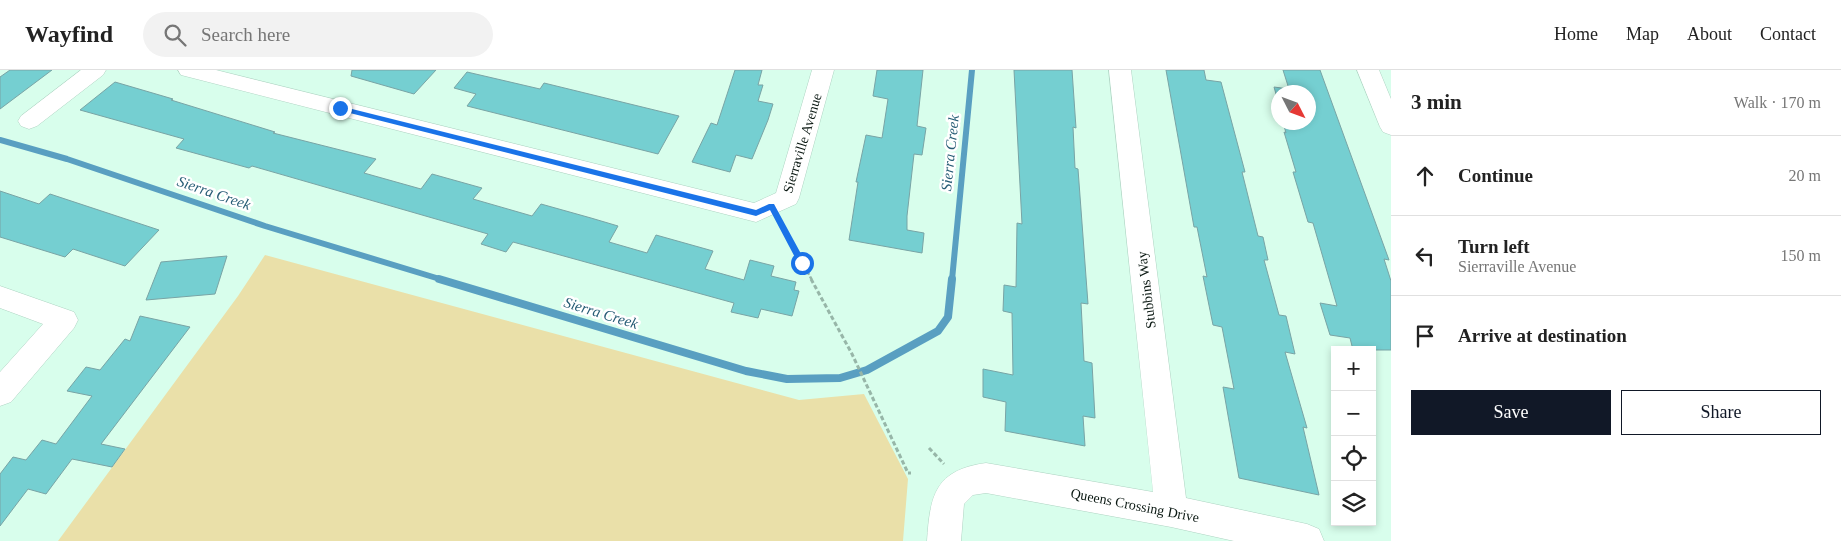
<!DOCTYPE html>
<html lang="en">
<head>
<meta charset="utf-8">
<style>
	:root { --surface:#fff; --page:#f2f2f2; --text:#222; --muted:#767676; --line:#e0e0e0; --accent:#111827 }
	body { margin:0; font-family:"Times New Roman",serif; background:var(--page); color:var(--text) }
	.controls { position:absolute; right:15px; bottom:15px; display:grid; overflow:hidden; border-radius:0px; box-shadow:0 2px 8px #0003 }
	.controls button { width:45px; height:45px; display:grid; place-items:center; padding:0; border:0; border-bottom:1px solid var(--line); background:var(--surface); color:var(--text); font:25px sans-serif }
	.compass { position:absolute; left:1271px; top:15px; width:45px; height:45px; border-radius:50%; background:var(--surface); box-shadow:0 2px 8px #0003; rotate:132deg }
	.stop { position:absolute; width:15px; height:15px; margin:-11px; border:4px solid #1a73e8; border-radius:50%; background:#fff }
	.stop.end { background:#1a73e8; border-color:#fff; box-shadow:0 1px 5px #0008 }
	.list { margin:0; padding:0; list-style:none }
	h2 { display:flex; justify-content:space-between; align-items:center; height:65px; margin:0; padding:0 20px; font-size:21px }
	h2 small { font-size:16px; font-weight:400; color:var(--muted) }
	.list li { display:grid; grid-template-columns:32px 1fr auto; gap:15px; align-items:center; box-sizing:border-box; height:80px; padding:0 20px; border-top:1px solid var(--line) }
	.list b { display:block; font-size:19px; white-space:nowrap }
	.list p { margin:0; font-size:16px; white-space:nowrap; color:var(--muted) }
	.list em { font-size:16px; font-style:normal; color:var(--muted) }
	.actions { display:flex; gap:10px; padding:15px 20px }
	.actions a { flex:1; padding:11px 0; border:1px solid var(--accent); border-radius:0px; text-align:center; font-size:18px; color:var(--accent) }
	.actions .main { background:var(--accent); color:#fff }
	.icon { flex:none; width:28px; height:28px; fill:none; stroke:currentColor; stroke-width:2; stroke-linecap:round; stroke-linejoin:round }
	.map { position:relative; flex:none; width:1391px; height:471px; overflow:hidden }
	header { display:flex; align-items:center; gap:30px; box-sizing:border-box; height:70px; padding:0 25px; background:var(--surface); border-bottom:1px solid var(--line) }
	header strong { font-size:24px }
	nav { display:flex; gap:28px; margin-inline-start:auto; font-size:18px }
	.search { width:350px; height:45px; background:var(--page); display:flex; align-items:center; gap:12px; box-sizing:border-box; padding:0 18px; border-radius:28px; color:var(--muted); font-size:19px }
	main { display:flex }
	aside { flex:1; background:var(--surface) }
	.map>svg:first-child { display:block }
</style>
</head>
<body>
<header>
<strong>Wayfind</strong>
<div class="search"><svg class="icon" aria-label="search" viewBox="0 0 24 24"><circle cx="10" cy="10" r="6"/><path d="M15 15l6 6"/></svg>Search here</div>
<nav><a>Home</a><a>Map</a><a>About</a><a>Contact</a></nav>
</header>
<main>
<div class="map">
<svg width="1391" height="471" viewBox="0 0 1391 471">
	<rect width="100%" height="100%" fill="#d8feec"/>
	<!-- green -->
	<polygon fill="#eae0a9" points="265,185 799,330 864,324 908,409 903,471 58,471 238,226"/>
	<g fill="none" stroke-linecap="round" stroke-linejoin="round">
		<!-- stream-far1 -->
		<g stroke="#599fc1" stroke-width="6">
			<polyline points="0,70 67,89 265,156 443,210"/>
			<polyline points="952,210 972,0"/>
		</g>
		<!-- stream -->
		<polyline stroke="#599fc1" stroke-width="8" points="439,209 746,301 787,309 840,308 867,300 938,261 948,247 952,209"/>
	</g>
	<!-- building -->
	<g fill="#75cfd1" stroke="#79a4a5">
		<polygon points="10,0 52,0 0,39 0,7"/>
		<polygon points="352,0 436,0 414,24 351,6"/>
		<polygon points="735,0 762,0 758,15 763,15 758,31 773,34 768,50 752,89 736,85 730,102 692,92 711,53 717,55"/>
		<polygon points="877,0 923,0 917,56 926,58 922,85 914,84 907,146 907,160 924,163 922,183 849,170 858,112 856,112 866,65 882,68 888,29 873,26"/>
		<polygon points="1014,0 1072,0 1076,58 1073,57 1075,98 1078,99 1088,234 1081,233 1084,291 1092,293 1095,348 1083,346 1085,376 1005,361 1006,332 983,327 983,299 1013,305 1012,243 1003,241 1004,215 1016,217 1017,153 1022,154"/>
		<polygon points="1166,0 1204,0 1206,10 1221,12 1245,102 1242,102 1258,166 1263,167 1268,190 1264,190 1279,245 1286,246 1295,284 1285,282 1307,358 1303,357 1319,425 1239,408 1223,317 1234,319 1222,257 1213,255 1203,206 1207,207 1197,157 1194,157"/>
		<polygon points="1283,0 1320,0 1389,190 1384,189 1391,211 1391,280 1353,280 1350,268 1330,265 1320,233 1337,236 1313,153 1308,152 1293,102 1296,102 1284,62 1286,63 1283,52 1308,52 1308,22 1278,22 1278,31 1274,17 1289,19"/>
		<polygon points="467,2 540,19 544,13 679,46 658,84 467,36 476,24 454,18"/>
		<polygon points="115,12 173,29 171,30 275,62 273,63 376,89 364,103 421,119 432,104 482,118 473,129 532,146 541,134 591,148 618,156 609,172 647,183 656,165 713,181 705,199 744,210 750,190 774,196 771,206 796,212 794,220 799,221 792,246 761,239 758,248 731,242 734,233 513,172 506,182 481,174 488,164 252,96 249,98 176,78 184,69 80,40"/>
		<polygon points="0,121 39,134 50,124 159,160 125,196 73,179 65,187 0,167"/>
		<polygon points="227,186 215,224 146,230 161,192"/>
		<polygon points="140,246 190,257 101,374 125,379 112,397 72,389 46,424 28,419 0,456 0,404 13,387 26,390 42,370 56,374 92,326 67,321 86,297 100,300 125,269 130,271"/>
	</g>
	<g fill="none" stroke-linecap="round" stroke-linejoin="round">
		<!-- minor casing -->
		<g stroke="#aed3c2" stroke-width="1">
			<g id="minor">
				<polygon points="81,0 106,0 103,5 37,56 29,59 21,56 18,51 21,46"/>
				<polygon points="178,0 216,0 754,133 776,123 812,0 834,0 799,128 796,134 756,152 181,5"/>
				<path d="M1109 0H1131L1186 428 1307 454 1319 459 1324 471H1234L1171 457 986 423 973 425 964 434 961 471H927C930 425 935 400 986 393L1153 422Z"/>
				<polygon points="1357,0 1379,0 1391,29 1391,65 1383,62 1380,57"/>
				<polygon points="0,216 74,242 78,250 74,258 11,332 0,336 0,302 43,254 0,238"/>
			</g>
		</g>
		<!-- path-far1 -->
		<polyline stroke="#97b6a8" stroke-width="2.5" stroke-dasharray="3 2" stroke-linecap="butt" points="781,154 812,210"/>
		<!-- path -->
		<g stroke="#97b6a8" stroke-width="3" stroke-dasharray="4.5 2.5" stroke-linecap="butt">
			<polyline points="811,209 852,284 908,403 911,403"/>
			<polyline points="929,378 944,394"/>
		</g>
		<!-- minor -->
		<use href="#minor" fill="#fff" fill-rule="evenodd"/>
	</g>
	<!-- route -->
	<polygon fill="#1a73e8" points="340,36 756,140 769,134 774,134 806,193 802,196 799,195 770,140 756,146 338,40 338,37"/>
	<g text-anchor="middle" stroke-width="5" stroke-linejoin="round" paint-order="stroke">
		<!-- street labels -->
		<g font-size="14" fill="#0a1812" stroke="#fff">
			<text transform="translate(802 73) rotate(-73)" y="5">Sierraville Avenue</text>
			<text transform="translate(1146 220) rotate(-97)" y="5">Stubbins Way</text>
			<text transform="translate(1135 435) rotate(11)" y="5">Queens Crossing Drive</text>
		</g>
		<!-- water labels -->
		<g font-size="15" font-style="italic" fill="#265c75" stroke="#fff">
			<text transform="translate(950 83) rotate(-84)" y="5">Sierra Creek</text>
			<text transform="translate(214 123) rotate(19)" y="5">Sierra Creek</text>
			<text transform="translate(601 243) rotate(17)" y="5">Sierra Creek</text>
		</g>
	</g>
</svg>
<div class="controls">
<button>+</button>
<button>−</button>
<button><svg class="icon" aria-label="locate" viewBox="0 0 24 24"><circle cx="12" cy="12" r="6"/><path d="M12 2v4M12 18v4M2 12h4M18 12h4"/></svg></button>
<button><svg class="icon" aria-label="layers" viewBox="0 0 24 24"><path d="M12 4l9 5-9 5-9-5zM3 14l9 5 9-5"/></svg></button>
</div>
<svg class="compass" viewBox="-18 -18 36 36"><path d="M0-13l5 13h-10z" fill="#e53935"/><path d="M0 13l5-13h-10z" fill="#767676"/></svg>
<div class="stop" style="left:802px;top:193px"></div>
<div class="stop end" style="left:340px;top:38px"></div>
</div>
<aside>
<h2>3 min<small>Walk · 170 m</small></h2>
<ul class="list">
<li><svg class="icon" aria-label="ahead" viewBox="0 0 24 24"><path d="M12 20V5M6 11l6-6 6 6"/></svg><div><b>Continue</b></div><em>20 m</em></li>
<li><svg class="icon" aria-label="left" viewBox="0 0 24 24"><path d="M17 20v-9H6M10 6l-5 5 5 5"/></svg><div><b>Turn left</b><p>Sierraville Avenue</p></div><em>150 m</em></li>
<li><svg class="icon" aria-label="arrive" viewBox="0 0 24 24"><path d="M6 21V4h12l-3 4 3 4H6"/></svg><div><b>Arrive at destination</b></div></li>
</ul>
<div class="actions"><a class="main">Save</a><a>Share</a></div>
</aside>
</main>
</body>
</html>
